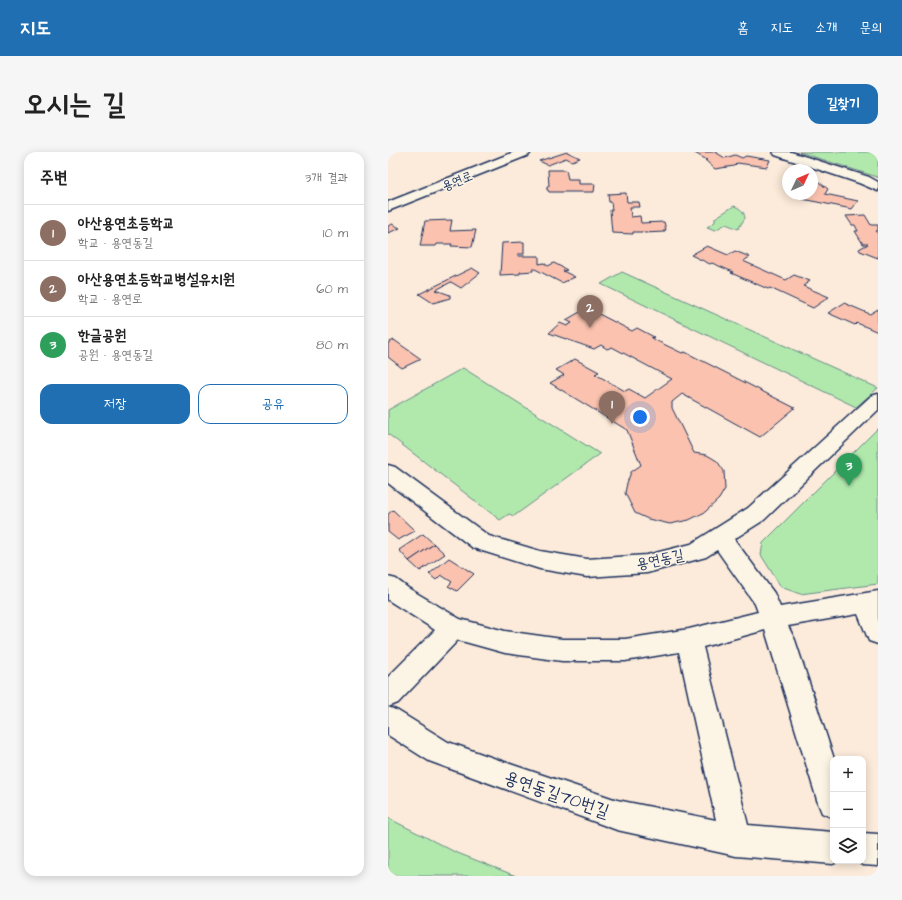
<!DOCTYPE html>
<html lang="ko">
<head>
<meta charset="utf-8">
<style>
	:root { --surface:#fff; --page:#f6f6f6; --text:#222; --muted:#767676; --line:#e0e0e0; --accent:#1f6fb2 }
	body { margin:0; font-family:"Architects Daughter","Poor Story",sans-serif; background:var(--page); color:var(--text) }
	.controls { position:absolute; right:12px; bottom:12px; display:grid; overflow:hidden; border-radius:8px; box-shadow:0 2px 10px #0003 }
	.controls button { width:36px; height:36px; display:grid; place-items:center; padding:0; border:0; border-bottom:1px solid var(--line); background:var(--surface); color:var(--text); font:20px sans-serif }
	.compass { position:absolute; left:394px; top:12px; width:36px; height:36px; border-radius:50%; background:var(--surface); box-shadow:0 2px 10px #0003; rotate:46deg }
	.you { position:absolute; left:252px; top:265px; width:14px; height:14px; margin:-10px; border:3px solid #fff; border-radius:50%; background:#1a73e8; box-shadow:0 0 0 6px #1a73e833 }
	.badge { display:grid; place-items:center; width:26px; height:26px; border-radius:50%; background:var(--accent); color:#fff; font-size:13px; font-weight:700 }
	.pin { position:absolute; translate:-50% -33px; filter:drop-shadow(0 1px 2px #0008) }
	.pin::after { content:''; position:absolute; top:21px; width:14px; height:12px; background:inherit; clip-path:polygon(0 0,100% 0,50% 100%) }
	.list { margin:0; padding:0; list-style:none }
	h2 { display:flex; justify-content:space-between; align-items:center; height:52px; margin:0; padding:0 16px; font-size:17px }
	h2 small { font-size:13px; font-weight:400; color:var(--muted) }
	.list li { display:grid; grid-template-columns:26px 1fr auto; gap:12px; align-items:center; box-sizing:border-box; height:56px; padding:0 16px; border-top:1px solid var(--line) }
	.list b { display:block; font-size:15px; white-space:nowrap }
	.list p { margin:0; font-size:13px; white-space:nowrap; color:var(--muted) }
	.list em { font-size:13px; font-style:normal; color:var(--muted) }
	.actions { display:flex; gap:8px; padding:12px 16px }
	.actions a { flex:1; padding:9px 0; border:1px solid var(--accent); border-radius:12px; text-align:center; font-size:14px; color:var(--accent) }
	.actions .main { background:var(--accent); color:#fff }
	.icon { flex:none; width:22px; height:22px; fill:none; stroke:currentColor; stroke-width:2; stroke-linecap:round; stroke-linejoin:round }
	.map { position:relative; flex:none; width:490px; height:724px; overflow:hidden; border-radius:12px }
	header { display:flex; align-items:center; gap:24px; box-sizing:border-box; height:56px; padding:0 20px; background:var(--accent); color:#fff }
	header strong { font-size:19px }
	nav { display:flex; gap:22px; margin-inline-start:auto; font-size:14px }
	.intro { display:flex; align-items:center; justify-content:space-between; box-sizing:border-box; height:96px; padding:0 24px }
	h1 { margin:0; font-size:28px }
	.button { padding:10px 18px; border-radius:12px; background:var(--accent); color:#fff; font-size:14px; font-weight:700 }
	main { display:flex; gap:24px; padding:0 24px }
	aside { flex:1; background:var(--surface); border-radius:12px; box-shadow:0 2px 10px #0003 }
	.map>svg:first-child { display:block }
</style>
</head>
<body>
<header>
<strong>지도</strong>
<nav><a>홈</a><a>지도</a><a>소개</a><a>문의</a></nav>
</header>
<div class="intro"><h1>오시는 길</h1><a class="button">길찾기</a></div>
<main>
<aside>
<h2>주변<small>3개 결과</small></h2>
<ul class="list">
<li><span class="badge" style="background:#8d6e63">1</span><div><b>아산용연초등학교</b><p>학교 · 용연동길</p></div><em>10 m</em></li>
<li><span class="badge" style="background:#8d6e63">2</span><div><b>아산용연초등학교병설유치원</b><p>학교 · 용연로</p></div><em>60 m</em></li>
<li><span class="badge" style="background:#2e9e5b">3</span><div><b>한글공원</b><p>공원 · 용연동길</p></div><em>80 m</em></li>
</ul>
<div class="actions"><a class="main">저장</a><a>공유</a></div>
</aside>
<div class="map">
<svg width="490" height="724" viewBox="0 0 490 724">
	<rect width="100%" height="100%" fill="#fcebda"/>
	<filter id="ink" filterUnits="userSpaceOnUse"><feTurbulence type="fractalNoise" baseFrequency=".025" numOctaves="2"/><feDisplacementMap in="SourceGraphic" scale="8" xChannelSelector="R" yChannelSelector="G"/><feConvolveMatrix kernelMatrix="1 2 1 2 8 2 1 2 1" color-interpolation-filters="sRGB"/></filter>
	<g filter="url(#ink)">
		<!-- green -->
		<g fill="#b1e9ad" stroke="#668c86">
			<polygon points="411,0 490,0 490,26 489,25"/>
			<path d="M346 54C353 57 356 59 357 66L350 77 338 72 327 78 319 75 327 70V66Z"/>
			<polygon points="234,120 490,236 468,255 213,132"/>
			<polygon points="75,216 212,302 126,364 121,362 112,368 0,282 0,258"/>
			<polygon points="490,276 490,432 412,442 393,435 373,403 375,391"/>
			<polygon points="0,666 67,700 128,724 0,724"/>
		</g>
		<!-- building -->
		<g fill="#fbc3af" stroke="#1b2f5e">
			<polygon points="179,0 192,6 184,9 178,6 160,13 151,9"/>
			<polygon points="305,0 327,0 337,6 347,3 354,6 358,4 382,8 379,15 349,11 346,14 327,17 317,8 319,8"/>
			<polygon points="160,18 178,18 180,27 191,27 191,32 207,32 206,40 161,40 160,38 159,38 159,34 161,34"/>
			<polygon points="424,25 440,37 437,42 470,49 464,57 409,46 412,42 424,42"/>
			<polygon points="238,41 239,50 251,50 252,55 242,55 243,65 252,64 253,71 276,70 278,78 276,78 276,80 256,81 255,80 245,80 245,82 224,81 222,58 224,58 223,50 221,50 220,42"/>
			<polygon points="477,63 483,73 490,73 490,79 488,79 490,82 490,106 472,99 471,97 480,92 475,92 467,79 470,79 467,73 464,73 458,64"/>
			<polygon points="64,68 62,79 88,78 84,95 63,94 64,92 49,92 48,94 32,94 37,69"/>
			<polygon points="4,72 12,76 0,81 0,74"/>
			<polygon points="136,90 136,102 130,102 130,104 151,104 151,112 156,111 160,114 166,111 179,118 175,119 187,125 174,131 147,117 145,117 145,119 132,120 132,122 112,123 114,91"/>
			<polygon points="319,94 340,103 347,99 362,105 355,109 398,128 406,123 422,129 415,134 441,145 425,156 382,136 380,137 343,121 345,120 324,111 322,112 303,103"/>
			<polygon points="84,116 92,121 73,136 63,130 48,138 62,143 62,146 45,151 31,142"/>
			<polygon points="456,151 482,162 490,157 490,180 469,171 467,173 440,161"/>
			<polygon points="199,156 244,179 249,176 266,185 263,186 294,201 297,200 407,256 372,285 294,242 284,250 284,256 306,301 319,303 329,309 336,319 337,337 331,347 317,360 301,368 282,372 260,367 247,361 237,341 239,331 243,320 253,313 239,278 162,231 176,223 168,218 187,207 211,220 207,222 237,239 241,237 257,246 284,227 224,195 219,197 213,193 206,197 161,181 172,171 179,174 184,171 178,168"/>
			<polygon points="6,188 33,207 14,216 0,205 0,191"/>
			<polygon points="5,358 27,379 10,388 0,380 0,362"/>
			<polygon points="35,382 46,392 21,409 11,398"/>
			<polygon points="46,392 57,402 32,419 21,409"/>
			<polygon points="61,406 86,422 69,439 60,434 64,430 53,423 48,428 41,422"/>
		</g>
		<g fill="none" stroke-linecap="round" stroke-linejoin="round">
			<!-- minor casing -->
			<g stroke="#1b2f5e" stroke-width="3">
				<g id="minor">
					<polygon points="385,0 403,0 481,25 490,30 490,39 471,31 387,3"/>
					<polygon points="490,242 490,258 376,368 346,387 386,441 392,455 490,439 490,492 481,489 470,462 400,474 407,488 446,607 445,666 434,661 430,651 377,478 315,495 360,673 445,680 445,709 451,709 445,712 348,704 229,678 41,609 0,583 0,555 10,559 60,590 125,613 229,648 328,668 291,500 237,509 174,509 117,501 70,488 10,551 0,555 0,525 47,478 0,448 0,425 8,427 20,436 72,467 117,479 174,487 237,487 301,477 370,460 367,452 329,398 318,405 259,421 199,425 152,417 85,396 0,331 0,313 7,315 101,384 152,399 199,407 259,403 303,392 360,356 483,244"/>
					<polygon points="475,681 490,682 490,714 475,713 466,709 475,709"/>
				</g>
			</g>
			<!-- tertiary casing -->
			<g stroke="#1b2f5e" stroke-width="3">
				<polygon id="tertiary" points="126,0 143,0 141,3 0,59 0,50"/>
			</g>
			<!-- minor -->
			<use href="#minor" fill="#fcf5e5" fill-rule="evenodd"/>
			<!-- tertiary -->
			<use href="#tertiary" fill="#fcf5e5" fill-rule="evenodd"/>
		</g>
	</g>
	<g text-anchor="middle" stroke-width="3" stroke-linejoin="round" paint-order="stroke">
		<!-- far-street labels -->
		<g font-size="13" fill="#1b2f5e" stroke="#fcf5e5">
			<text transform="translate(69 28) rotate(-22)" y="5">용연로</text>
		</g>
		<!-- street labels -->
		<g font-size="15" fill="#1b2f5e" stroke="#fcf5e5">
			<text transform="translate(272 407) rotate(-12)" y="5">용연동길</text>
		</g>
		<!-- near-street labels -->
		<g font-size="18" fill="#1b2f5e" stroke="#fcf5e5">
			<text transform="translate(169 642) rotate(19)" y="6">용연동길70번길</text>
		</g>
	</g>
</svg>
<div class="controls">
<button>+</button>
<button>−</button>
<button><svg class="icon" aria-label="layers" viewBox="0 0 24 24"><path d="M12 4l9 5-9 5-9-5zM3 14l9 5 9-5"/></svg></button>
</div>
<svg class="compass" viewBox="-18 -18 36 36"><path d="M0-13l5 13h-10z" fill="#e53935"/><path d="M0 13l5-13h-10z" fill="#767676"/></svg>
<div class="you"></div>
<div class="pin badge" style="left:224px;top:272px;background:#8d6e63">1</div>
<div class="pin badge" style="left:202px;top:176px;background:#8d6e63">2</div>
<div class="pin badge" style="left:461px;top:334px;background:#2e9e5b">3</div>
</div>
</main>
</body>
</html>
